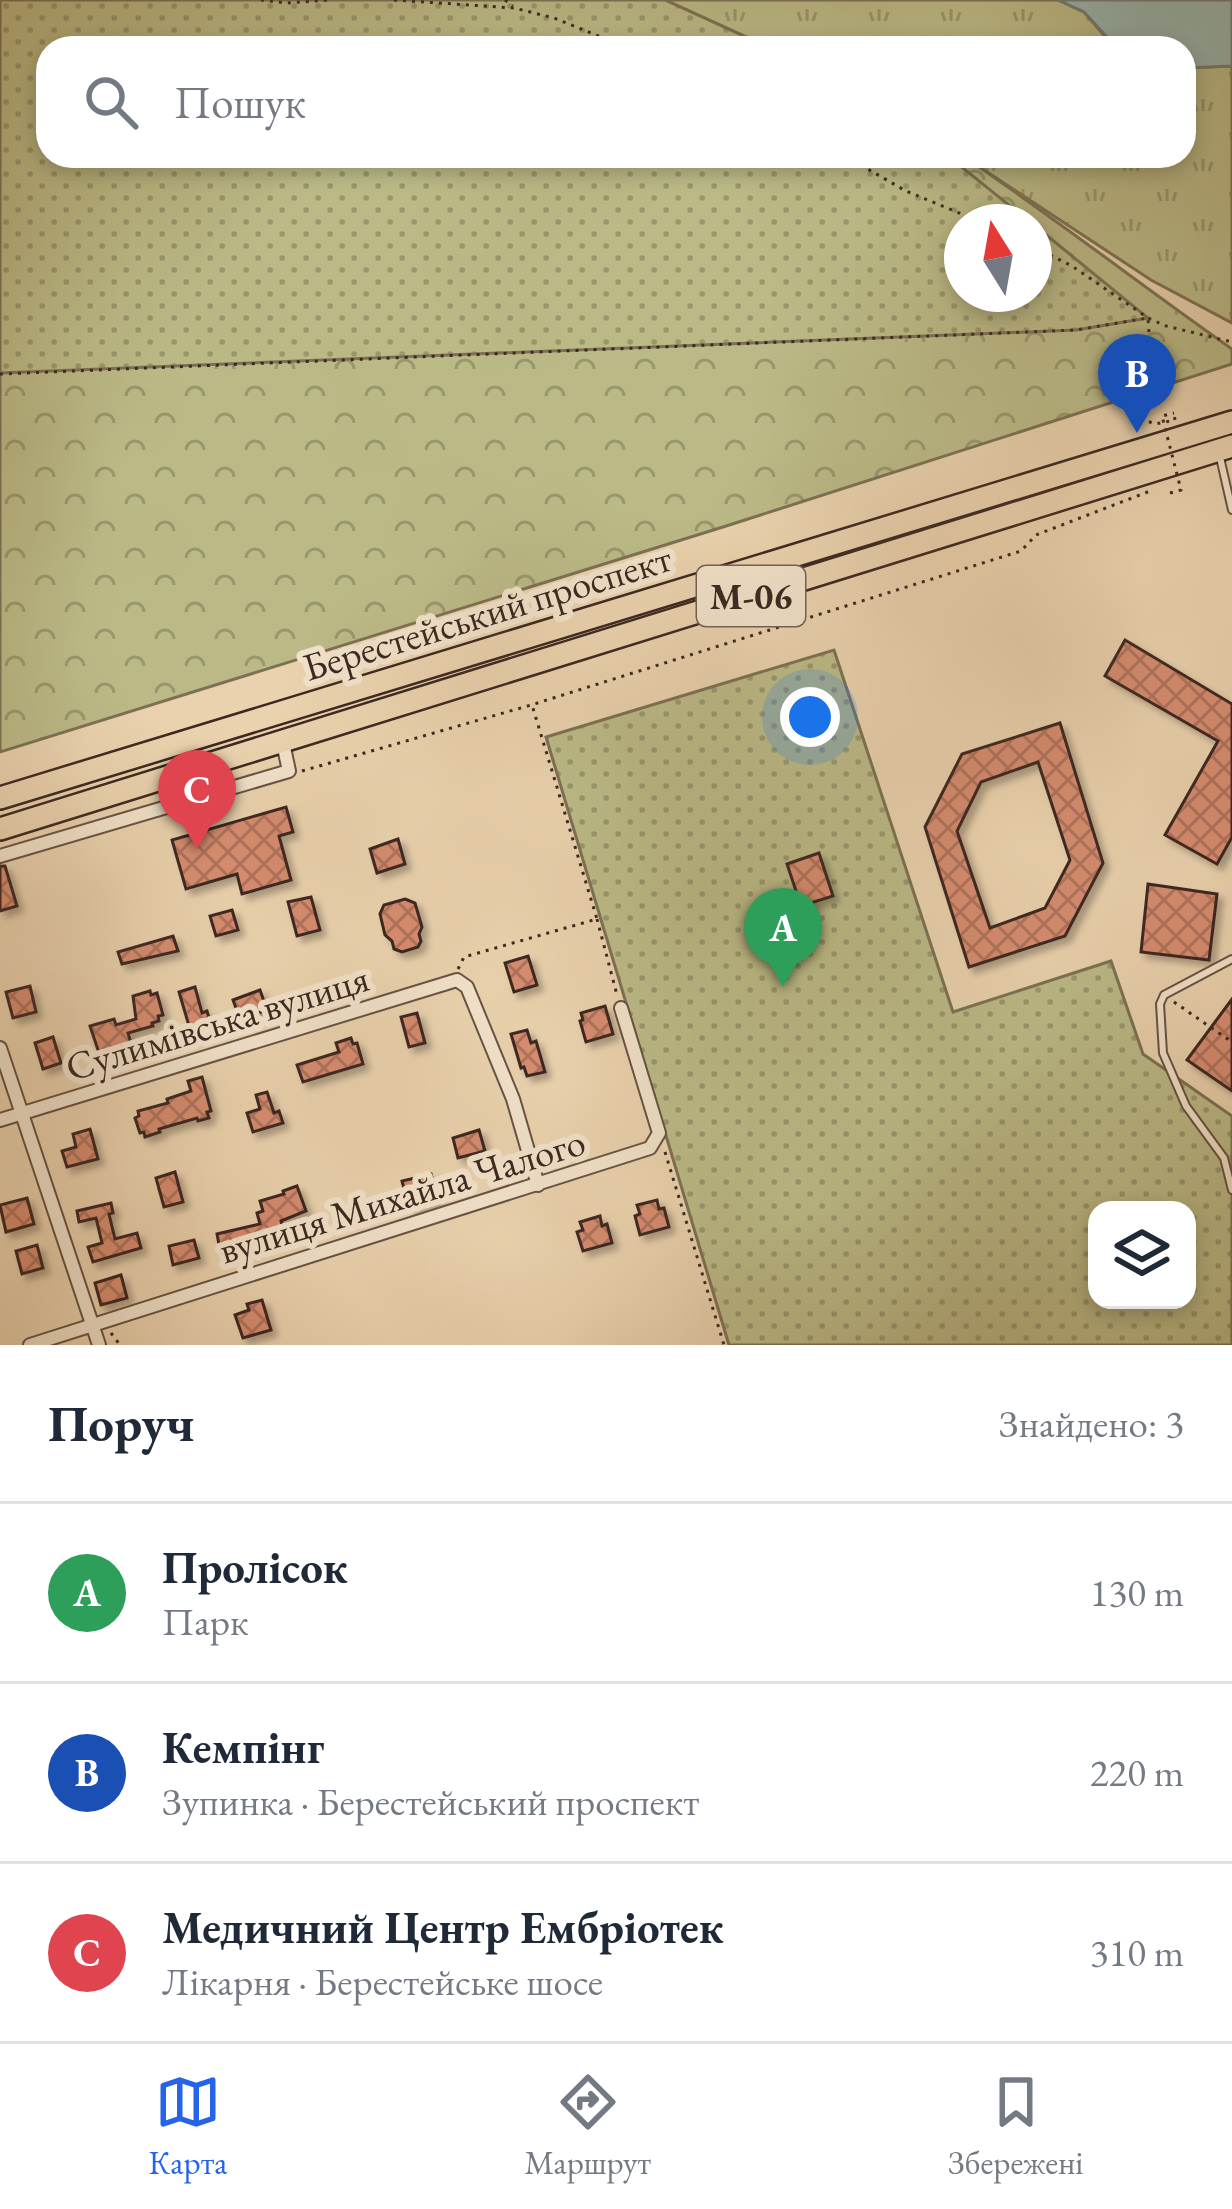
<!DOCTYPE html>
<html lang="uk">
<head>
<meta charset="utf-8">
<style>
	:root { --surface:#fff; --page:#f2f2f3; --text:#1f2937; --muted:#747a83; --line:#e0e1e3; --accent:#2563eb }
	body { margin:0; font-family:"EB Garamond",serif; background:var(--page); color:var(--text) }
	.controls { position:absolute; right:36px; bottom:36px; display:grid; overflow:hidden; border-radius:24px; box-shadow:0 6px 18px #0003 }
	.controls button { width:108px; height:108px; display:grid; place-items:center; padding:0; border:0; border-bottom:3px solid var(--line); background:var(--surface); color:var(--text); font:60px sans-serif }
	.compass { position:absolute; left:944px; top:204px; width:108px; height:108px; border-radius:50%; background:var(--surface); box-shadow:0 6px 18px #0003; rotate:349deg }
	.you { position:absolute; left:810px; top:717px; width:42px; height:42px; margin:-30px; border:9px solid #fff; border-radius:50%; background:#1a73e8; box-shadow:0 0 0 18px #1a73e833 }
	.badge { display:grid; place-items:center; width:78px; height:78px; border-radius:50%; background:var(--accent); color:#fff; font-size:39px; font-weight:700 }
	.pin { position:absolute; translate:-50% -99px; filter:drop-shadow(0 3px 6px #0008) }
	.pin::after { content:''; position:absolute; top:63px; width:42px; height:36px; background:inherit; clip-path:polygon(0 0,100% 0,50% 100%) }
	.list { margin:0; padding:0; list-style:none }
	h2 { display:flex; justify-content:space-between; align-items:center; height:156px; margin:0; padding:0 48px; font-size:51px }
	h2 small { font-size:39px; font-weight:400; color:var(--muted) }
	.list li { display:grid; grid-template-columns:78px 1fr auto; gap:36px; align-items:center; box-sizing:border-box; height:180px; padding:0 48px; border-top:3px solid var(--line) }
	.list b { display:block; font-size:45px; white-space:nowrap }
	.list p { margin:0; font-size:39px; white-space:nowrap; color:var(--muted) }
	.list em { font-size:39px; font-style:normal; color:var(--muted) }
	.icon { flex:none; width:66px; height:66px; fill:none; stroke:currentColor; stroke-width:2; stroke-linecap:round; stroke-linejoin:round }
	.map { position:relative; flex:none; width:1232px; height:1345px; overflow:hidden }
	.search { position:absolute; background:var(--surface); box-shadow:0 6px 18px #0003; left:36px; right:36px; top:36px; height:132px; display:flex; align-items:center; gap:30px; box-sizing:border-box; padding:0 42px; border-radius:36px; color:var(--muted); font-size:45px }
	.sheet { height:696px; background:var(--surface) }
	nav { display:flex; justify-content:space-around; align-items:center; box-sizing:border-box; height:168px; border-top:3px solid var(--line); background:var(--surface); font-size:33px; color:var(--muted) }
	nav a { display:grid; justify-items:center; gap:6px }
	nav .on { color:var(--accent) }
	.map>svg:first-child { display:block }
</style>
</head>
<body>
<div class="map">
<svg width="1232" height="1345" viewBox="0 0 1232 1345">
	<defs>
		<pattern id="grass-tufts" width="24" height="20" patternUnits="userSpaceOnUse" patternTransform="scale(3)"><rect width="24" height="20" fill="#bbba87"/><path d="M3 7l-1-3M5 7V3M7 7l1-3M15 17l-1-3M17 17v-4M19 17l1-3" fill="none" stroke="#99976e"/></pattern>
		<pattern id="forest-crowns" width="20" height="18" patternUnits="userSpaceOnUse" patternTransform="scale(3)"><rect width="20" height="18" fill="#bbba87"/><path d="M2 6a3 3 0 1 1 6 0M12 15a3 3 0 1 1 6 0" fill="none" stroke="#99976e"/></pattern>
		<pattern id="park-dots" width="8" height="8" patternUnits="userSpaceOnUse" patternTransform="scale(3)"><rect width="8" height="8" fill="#bbba87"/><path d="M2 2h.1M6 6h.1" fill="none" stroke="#99976e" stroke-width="1.8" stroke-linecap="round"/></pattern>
		<pattern id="building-cross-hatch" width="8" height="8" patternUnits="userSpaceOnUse" patternTransform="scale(3)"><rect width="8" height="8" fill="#d68c6f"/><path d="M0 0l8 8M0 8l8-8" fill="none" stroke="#af725b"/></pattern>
		<filter id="shadow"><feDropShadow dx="5.5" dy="5.5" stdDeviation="3" flood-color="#0004"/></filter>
	</defs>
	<rect width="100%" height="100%" fill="#ead2ae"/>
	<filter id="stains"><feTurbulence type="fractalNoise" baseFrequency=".00167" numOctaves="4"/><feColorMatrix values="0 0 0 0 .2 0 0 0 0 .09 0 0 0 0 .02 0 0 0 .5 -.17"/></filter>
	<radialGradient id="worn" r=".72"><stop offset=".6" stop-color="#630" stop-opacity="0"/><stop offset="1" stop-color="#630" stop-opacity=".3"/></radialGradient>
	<!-- grass -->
	<g fill="url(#grass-tufts)" stroke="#7c7154" stroke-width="3">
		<polygon points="665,0 1058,0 1084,12 1115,48 770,48"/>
		<polygon points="1232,66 1232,323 1151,280 963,156 1184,156 1184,68"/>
	</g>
	<!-- forest -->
	<path fill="url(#forest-crowns)" stroke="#7c7154" stroke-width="3" fill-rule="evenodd" d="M0 0 48 48V156H963C1055 218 1142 286 1232 349V364L723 527 0 752ZM962 222H1034V294H962Z"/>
	<!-- park -->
	<g fill="url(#park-dots)" stroke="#7c7154" stroke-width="3" fill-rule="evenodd">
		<polygon points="0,0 665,0 770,48 48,48 48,156 948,156 1030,222 962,222 962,294 1034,294 1034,225 1148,318 1076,330 0,373"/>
		<path d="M834 650 953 1012 1111 961 1143 1054 1232 1116V1345H729L546 737ZM1097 1210H1187V1300H1097Z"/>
	</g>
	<!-- water -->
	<polygon fill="#98b6b0" stroke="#737d77" stroke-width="3" points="1058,0 1232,0 1232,66 1184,68 1184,48 1117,48 1084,12"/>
	<!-- building -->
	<g fill="url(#building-cross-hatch)" stroke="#3c2821" stroke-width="3" fill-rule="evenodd" filter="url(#shadow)">
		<polygon points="1125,640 1232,704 1232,837 1217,864 1165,835 1218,741 1105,676"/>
		<path d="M1060 723 1103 863 1065 936 969 967 925 827 962 754ZM1038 762 1070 860 1045 908 990 928 957 831 981 782Z"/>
		<polygon points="286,807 293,832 279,836 291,880 242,894 237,874 186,889 172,840"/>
		<polygon points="398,839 405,864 377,873 370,849"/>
		<polygon points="819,853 833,896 801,906 787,864"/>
		<polygon points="0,866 5,866 17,906 0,911"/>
		<polygon points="1148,884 1217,894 1209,960 1141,952"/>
		<polygon points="311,897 320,930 297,936 288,902"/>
		<polygon points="405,899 415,903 422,927 419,934 421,941 418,947 402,952 394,949 392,941 385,935 380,914 384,905"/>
		<polygon points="232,910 238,930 216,936 210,916"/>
		<polygon points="173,936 178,951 122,964 118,952"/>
		<polygon points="528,956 537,985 514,992 505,963"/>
		<polygon points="30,986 36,1012 13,1018 6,992"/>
		<polygon points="195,987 202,1013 207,1011 213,1031 192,1036 179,992"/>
		<polygon points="260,990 267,1010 240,1019 233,1000"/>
		<polygon points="150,991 151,995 157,993 163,1015 158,1016 159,1021 152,1023 153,1026 128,1033 131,1043 99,1053 90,1026 114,1019 116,1025 136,1019 133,996"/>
		<polygon points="1232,999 1232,1091 1187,1060"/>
		<polygon points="605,1006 613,1034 586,1042 580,1021 583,1020 581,1013"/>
		<polygon points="417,1013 425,1043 409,1047 401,1017"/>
		<polygon points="527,1030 531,1043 536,1041 545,1072 527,1076 524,1067 521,1068 511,1034"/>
		<polygon points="53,1037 61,1063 43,1069 35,1043"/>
		<polygon points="351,1038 353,1044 357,1043 363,1064 303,1082 297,1065 339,1052 336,1043"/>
		<polygon points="202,1077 211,1111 207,1112 209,1118 198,1121 197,1118 159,1129 160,1132 145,1137 144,1132 140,1133 135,1118 139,1116 138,1111 168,1103 167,1099 191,1091 188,1081"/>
		<polygon points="267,1092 274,1113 279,1111 283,1123 253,1132 247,1113 260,1109 256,1095"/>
		<polygon points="90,1129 98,1159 67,1167 62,1151 76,1147 73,1134"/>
		<polygon points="479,1130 485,1151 458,1158 453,1138"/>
		<polygon points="175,1172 183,1202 164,1207 156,1178"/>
		<polygon points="431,1174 438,1199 409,1207 402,1181"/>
		<polygon points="297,1186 306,1211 281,1221 283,1228 246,1238 249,1250 230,1255 229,1248 220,1250 217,1234 260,1224 257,1213 263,1211 260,1201 284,1194 283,1191"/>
		<polygon points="27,1198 34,1224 6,1232 0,1205"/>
		<polygon points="657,1200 659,1209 664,1208 669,1227 640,1235 635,1216 640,1214 637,1205"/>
		<polygon points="111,1203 113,1213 109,1214 115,1239 137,1233 141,1248 93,1262 88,1247 102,1243 96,1218 79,1222 77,1211"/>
		<polygon points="600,1216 602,1226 607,1224 612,1243 583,1251 577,1232 583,1230 580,1222"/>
		<polygon points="194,1240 199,1258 173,1265 169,1246"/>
		<polygon points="37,1245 43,1268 22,1274 16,1251"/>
		<polygon points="121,1275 127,1298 101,1305 95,1283"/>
		<polygon points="262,1300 271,1330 243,1338 235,1315 249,1310 247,1304"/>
	</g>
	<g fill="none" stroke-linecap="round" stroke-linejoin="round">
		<!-- lane casing -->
		<g stroke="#685244" stroke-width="10">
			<g id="lane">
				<polyline points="1219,453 1232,510"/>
				<polyline points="1232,959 1164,995 1160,1004 1163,1053 1186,1106 1224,1158 1232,1190"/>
			</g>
		</g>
		<!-- street casing -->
		<g stroke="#685244" stroke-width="16">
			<g id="street">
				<polyline points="0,856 289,771 283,743"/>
				<polyline points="0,1048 99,1345"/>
				<polyline points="0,1120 457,980 467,987 513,1099 538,1185"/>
				<polyline points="30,1345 650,1148 659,1133 621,1008"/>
			</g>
		</g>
		<!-- highway casing -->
		<g stroke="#3c2821" stroke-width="26">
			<g id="highway">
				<polyline points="0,798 1232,422"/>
				<polyline points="0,829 1232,446"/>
			</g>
		</g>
		<!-- path -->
		<g stroke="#3c2821" stroke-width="3" stroke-dasharray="3 6" stroke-linecap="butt">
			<polyline points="261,0 287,3 329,0"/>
			<polyline points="394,0 514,8 554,18 628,48"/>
			<polyline points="505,0 513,6"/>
			<polyline points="845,156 906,191 981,222"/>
			<polyline points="1034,247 1072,266 1148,318 1166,326 1232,342"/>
			<polyline points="0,374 1076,330 1148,318 1153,395 1142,408 1147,421 1155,424 1175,420 1174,413"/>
			<polyline points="302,771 531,705 1021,551 1036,535 1150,491"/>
			<polyline points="597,919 617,995"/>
			<polyline points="458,969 464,957 597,919 532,705"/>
			<polyline points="1174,1002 1232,1042"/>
			<polyline points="665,1152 724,1345"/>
			<polyline points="111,1333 120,1345"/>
		</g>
		<!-- lane -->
		<use href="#lane" stroke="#f1e2ca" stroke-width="6"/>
		<!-- street -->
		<use href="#street" stroke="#f1e2ca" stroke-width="12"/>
		<!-- highway -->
		<use href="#highway" stroke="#ead2ae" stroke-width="21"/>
		<!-- path-bridge -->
		<polyline stroke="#3c2821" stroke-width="3" stroke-dasharray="3 6" stroke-linecap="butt" points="1170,493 1181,490 1162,416 1174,413"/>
	</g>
	<g text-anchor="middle" stroke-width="12" stroke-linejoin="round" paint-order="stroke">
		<!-- shield labels -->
		<rect fill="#f1e2ca" stroke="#726054" stroke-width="3" x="697" y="566" width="108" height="60" rx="9"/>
		<g font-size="36" font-weight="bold" fill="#3c2821">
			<text x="751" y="609">М-06</text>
		</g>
		<!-- street labels -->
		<g font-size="39" fill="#3c2821" stroke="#f1e2ca">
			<text transform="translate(487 612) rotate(-17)" y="14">Берестейський проспект</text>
			<text transform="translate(217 1022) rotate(-17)" y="14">Сулимівська вулиця</text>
			<text transform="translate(402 1195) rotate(-17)" y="14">вулиця Михайла Чалого</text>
		</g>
	</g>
	<rect width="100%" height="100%" filter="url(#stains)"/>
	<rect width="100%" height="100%" fill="url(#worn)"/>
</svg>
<div class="controls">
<button><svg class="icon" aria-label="layers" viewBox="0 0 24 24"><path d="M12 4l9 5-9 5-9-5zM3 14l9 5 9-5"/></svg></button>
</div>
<svg class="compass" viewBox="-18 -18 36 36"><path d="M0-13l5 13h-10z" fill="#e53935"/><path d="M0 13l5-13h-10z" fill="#747a83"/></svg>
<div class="you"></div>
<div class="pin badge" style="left:783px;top:987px;background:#2e9e5b">A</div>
<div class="pin badge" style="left:1137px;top:433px;background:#1a4fb4">B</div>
<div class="pin badge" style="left:197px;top:849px;background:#e0444e">C</div>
<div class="search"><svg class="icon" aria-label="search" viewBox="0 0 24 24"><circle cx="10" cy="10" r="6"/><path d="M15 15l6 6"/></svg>Пошук</div>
</div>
<section class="sheet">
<h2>Поруч<small>Знайдено: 3</small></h2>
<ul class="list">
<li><span class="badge" style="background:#2e9e5b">A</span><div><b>Пролісок</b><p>Парк</p></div><em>130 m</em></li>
<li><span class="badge" style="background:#1a4fb4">B</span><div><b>Кемпінг</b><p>Зупинка · Берестейський проспект</p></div><em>220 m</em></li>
<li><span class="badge" style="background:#e0444e">C</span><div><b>Медичний Центр Ембріотек</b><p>Лікарня · Берестейське шосе</p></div><em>310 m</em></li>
</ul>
</section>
<nav>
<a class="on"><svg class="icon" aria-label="map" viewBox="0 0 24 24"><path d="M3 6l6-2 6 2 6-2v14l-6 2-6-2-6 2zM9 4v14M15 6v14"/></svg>Карта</a>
<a><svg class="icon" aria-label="directions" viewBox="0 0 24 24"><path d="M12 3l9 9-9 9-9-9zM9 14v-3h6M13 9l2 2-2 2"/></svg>Маршрут</a>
<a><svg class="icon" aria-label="saved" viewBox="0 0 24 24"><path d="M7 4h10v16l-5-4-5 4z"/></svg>Збережені</a>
</nav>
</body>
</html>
